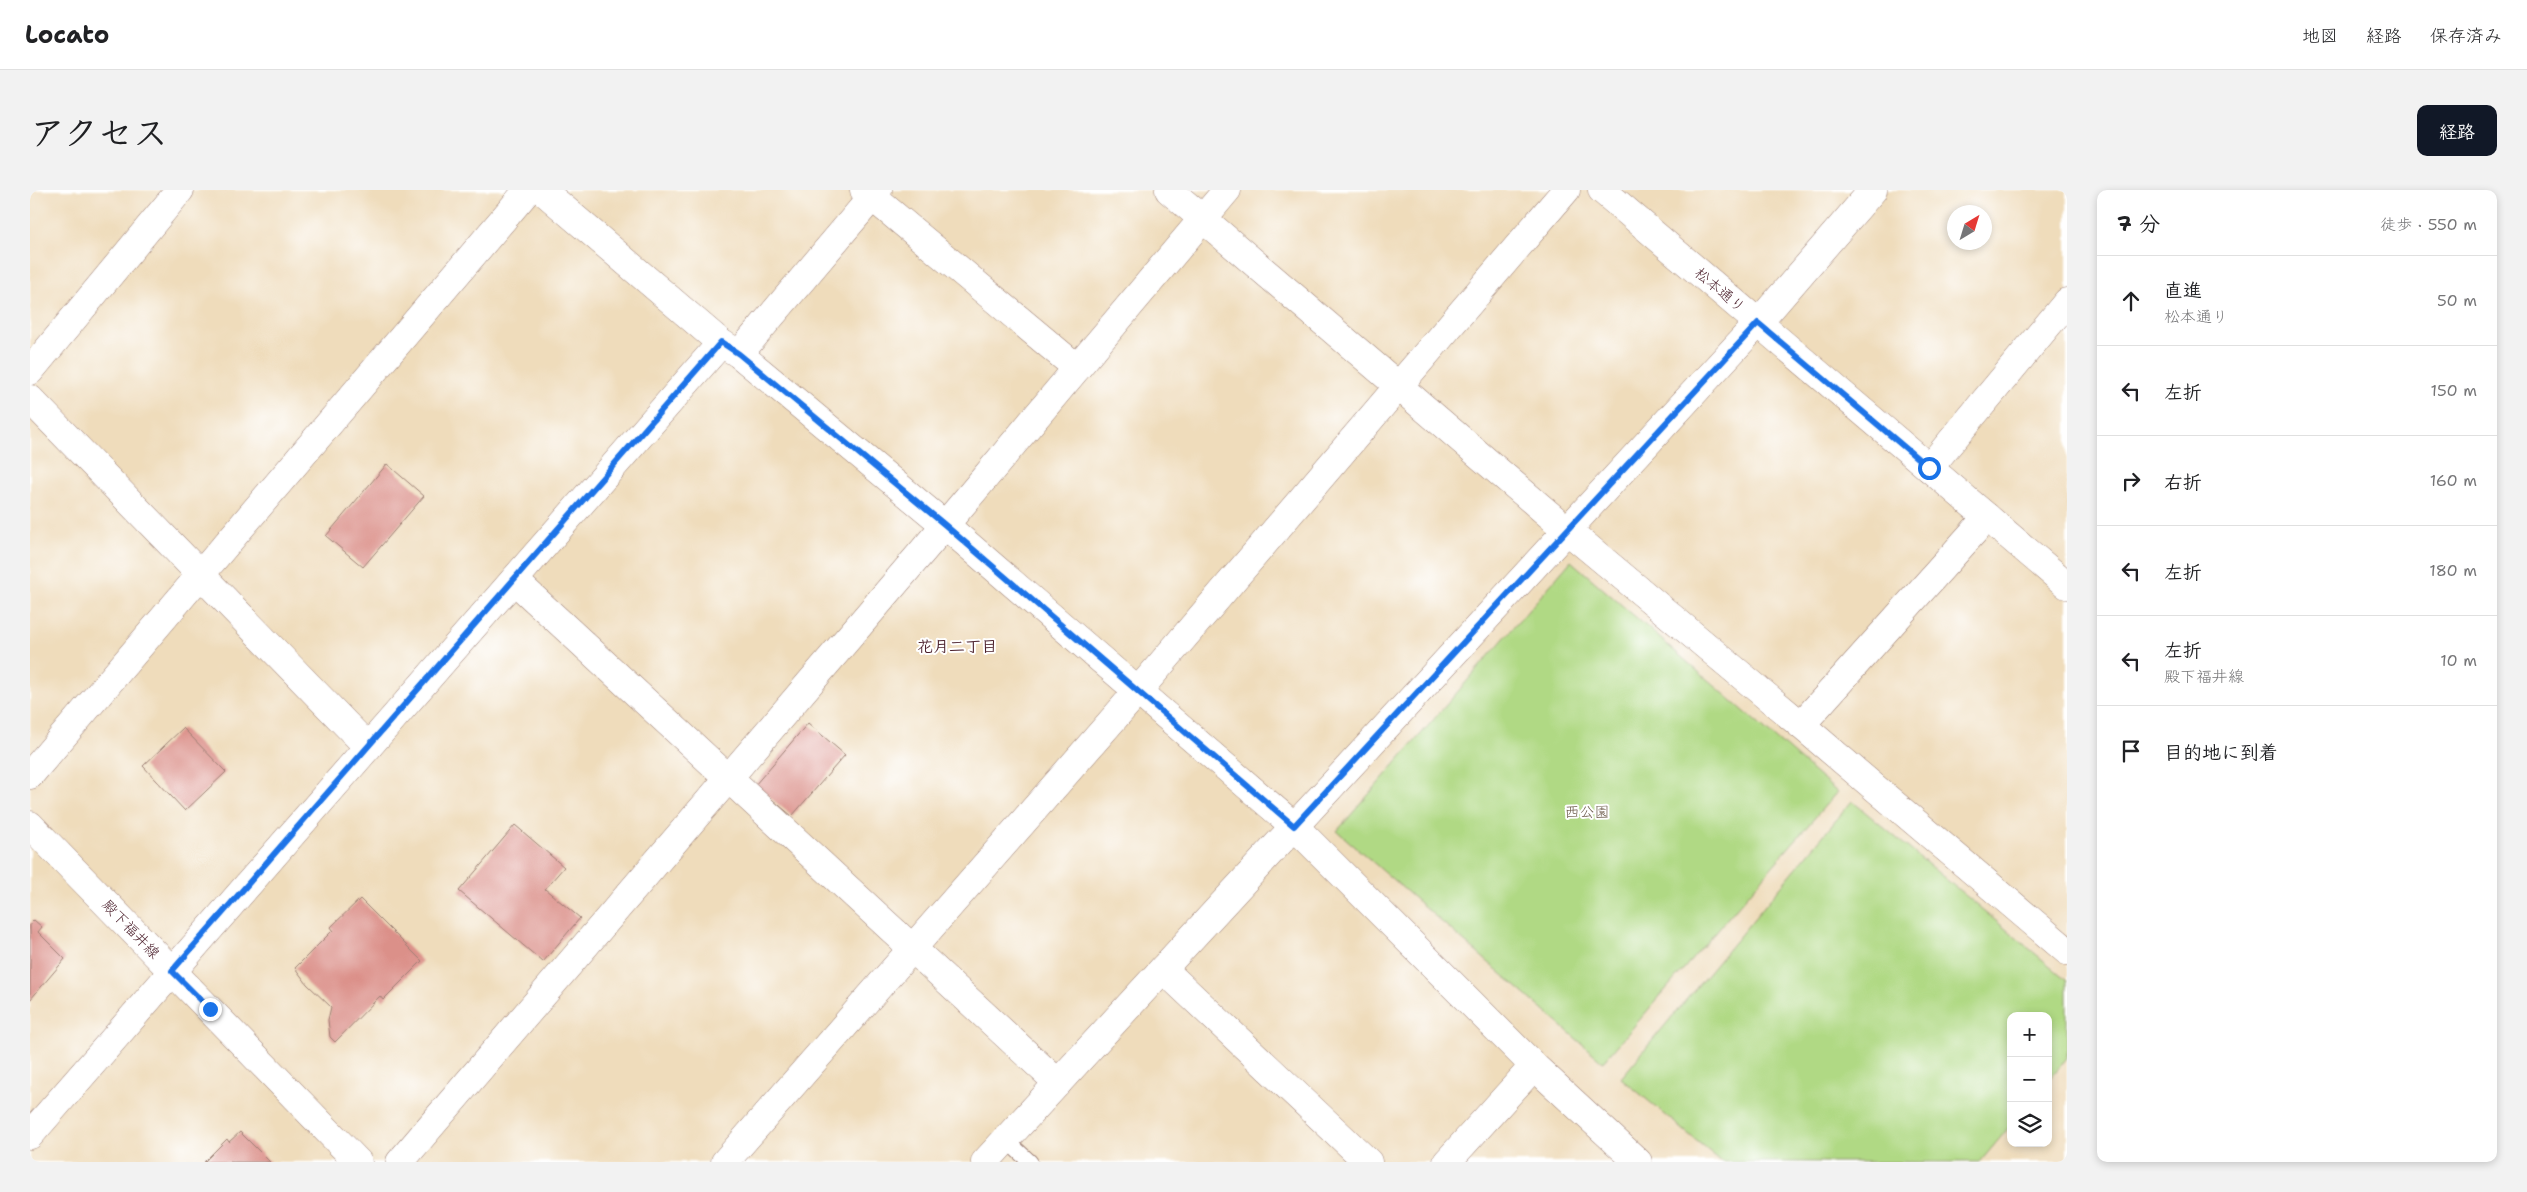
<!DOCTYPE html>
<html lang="ja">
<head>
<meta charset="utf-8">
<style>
	:root { --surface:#fff; --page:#f2f2f2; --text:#202124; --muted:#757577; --line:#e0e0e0; --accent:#111827 }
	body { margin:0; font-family:"Shantell Sans","Klee One",sans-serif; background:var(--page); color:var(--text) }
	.controls { position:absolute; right:15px; bottom:15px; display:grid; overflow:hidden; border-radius:10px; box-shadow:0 2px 8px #0003 }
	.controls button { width:45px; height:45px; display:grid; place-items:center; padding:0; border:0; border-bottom:1px solid var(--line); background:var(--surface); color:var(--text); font:25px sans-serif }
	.compass { position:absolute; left:1917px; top:15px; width:45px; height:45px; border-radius:50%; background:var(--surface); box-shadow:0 2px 8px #0003; rotate:38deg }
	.stop { position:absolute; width:15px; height:15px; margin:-11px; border:4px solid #1a73e8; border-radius:50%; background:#fff }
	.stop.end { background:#1a73e8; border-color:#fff; box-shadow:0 1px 5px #0008 }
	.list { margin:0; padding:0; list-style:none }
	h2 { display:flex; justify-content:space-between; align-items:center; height:65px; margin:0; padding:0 20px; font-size:21px }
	h2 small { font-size:16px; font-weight:400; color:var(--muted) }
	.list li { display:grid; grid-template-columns:32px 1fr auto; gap:15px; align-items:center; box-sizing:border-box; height:90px; padding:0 20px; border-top:1px solid var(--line) }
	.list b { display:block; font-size:19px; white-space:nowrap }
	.list p { margin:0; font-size:16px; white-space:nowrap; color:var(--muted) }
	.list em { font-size:16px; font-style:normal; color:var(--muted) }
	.icon { flex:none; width:28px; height:28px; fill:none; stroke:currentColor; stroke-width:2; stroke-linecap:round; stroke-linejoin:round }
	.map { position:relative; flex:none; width:2037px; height:972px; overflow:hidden; border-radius:10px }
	header { display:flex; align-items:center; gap:30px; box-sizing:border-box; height:70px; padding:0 25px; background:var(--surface); border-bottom:1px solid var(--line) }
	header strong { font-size:24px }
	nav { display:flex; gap:28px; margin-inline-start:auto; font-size:18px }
	.intro { display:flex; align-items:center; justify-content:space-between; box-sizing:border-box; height:120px; padding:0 30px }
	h1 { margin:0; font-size:35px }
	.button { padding:12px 22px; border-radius:10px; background:var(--accent); color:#fff; font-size:18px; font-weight:700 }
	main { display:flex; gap:30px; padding:0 30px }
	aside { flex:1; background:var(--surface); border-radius:10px; box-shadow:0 2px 8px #0003 }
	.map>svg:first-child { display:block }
</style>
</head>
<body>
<header>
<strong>Locato</strong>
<nav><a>地図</a><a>経路</a><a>保存済み</a></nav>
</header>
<div class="intro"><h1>アクセス</h1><a class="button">経路</a></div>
<main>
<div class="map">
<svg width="2037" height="972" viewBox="0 0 2037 972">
	<rect width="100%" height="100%" fill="#fff"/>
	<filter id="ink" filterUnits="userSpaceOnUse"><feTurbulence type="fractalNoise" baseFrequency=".02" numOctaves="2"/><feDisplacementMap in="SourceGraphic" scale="10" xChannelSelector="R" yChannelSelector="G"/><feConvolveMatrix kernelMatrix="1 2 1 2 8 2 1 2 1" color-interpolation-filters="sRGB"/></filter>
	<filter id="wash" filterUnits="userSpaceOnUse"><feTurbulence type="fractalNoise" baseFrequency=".0096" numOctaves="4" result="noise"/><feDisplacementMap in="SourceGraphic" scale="20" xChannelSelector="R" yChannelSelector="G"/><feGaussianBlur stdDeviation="1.12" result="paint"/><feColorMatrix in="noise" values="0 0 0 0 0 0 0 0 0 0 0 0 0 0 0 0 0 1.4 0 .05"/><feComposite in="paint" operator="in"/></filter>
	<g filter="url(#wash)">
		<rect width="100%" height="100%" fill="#efdcbb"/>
		<!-- green -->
		<g fill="#b0d984" stroke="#7d7c58">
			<polygon points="1541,371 1807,602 1573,872 1307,641"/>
			<polygon points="1822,611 2037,790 2037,868 2018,890 2018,826 1981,826 1981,935 1950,972 1692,972 1591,888"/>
		</g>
		<g id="blocks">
			<!-- building -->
			<g fill="#db9089">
				<polygon points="357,274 394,306 333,377 296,346"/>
				<polygon points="778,533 815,565 762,626 725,595"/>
				<polygon points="153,538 196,582 155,621 113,576"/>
				<polygon points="485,635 534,677 515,699 550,728 513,772 429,701"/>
				<polygon points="330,709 392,771 353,810 350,806 305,852 300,847 298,830 301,817 277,794 265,778 303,740 301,737"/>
				<polygon points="4,730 12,737 8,742 35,769 0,810 0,734"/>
				<polygon points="210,942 240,972 174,972 197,949 199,952"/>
			</g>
		</g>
	</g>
	<g filter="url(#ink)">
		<use href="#blocks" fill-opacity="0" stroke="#9c7e73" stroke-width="1"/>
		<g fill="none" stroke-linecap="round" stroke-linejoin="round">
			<!-- service casing -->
			<g stroke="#9c7e73" stroke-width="17">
				<polyline id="service" points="976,950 1000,972"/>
			</g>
			<!-- minor casing -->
			<g stroke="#9c7e73" stroke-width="29">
				<g id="minor">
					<polyline points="834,0 1047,178"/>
					<polyline points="1139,0 1537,340 1771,535 2037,761"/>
					<polyline points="1728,133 1843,0"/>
					<polyline points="709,164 848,0"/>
					<polyline points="0,181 150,0"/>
					<polyline points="0,209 338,557 691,153"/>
					<polyline points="1899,278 2037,112"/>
					<polyline points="484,390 1028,893"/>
					<polyline points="1771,535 1957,327"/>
					<polyline points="0,585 498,0"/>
					<polyline points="1133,779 1338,972"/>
					<polyline points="370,972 915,335 1197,0"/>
					<polyline points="695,972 1108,501 1536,0"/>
					<polyline points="1417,972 1504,876"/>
				</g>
			</g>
			<!-- tertiary casing -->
			<g stroke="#9c7e73" stroke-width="29">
				<g id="tertiary">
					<polyline points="512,0 691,153 709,164 915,335 1264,636 1504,876 1608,972"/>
					<polyline points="1572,0 2037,395"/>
					<polyline points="0,945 338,557"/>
					<polyline points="955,972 1728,133"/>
				</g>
			</g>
			<!-- secondary casing -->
			<g stroke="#9c7e73" stroke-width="29">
				<polyline id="secondary" points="0,635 328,972"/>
			</g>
			<!-- service -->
			<use href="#service" stroke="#fff" stroke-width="15"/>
			<!-- minor -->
			<use href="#minor" stroke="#fff" stroke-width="28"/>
			<!-- tertiary -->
			<use href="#tertiary" stroke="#fff" stroke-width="28"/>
			<!-- secondary -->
			<use href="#secondary" stroke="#fff" stroke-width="28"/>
		</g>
	</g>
	<g fill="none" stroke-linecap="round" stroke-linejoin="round" filter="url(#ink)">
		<!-- route -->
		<polyline stroke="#1a73e8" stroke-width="6" points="180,819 142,781 691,152 709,164 915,335 1264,636 1728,133 1899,278"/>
	</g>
	<g text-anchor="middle" stroke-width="4" stroke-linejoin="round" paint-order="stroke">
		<!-- street labels -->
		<g font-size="15" fill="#4a1f2b" stroke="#fff">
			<text transform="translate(1690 100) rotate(40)" y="5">松本通り</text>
			<text transform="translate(101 739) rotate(46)" y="5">殿下福井線</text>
		</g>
		<!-- park labels -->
		<g font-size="15" fill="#695746" stroke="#fff">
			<text x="1557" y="627">西公園</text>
		</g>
		<!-- neighbourhood labels -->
		<g font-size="16" font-weight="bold" fill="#4a1f2b" stroke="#fff">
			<text x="927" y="462">花月二丁目</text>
		</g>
	</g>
</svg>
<div class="controls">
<button>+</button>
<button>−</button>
<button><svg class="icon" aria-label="layers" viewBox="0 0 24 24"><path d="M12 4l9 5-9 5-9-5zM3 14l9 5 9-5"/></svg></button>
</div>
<svg class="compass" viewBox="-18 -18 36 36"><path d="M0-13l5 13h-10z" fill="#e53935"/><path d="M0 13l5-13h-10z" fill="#757577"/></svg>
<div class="stop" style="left:1899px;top:278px"></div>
<div class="stop end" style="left:180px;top:819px"></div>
</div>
<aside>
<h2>7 分<small>徒歩 · 550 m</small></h2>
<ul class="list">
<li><svg class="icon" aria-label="ahead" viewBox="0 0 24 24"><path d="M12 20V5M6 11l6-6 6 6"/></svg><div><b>直進</b><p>松本通り</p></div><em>50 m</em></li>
<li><svg class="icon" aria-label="left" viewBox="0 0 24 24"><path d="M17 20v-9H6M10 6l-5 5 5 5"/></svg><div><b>左折</b></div><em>150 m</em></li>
<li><svg class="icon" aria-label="right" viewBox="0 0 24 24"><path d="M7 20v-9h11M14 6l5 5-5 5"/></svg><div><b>右折</b></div><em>160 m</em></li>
<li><svg class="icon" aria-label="left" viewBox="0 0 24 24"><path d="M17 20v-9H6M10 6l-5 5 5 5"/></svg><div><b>左折</b></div><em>180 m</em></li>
<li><svg class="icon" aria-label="left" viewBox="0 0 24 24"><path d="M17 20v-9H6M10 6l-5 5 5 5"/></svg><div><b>左折</b><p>殿下福井線</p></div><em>10 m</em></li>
<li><svg class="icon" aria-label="arrive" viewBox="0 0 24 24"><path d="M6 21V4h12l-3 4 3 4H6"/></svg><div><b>目的地に到着</b></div></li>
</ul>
</aside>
</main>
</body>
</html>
